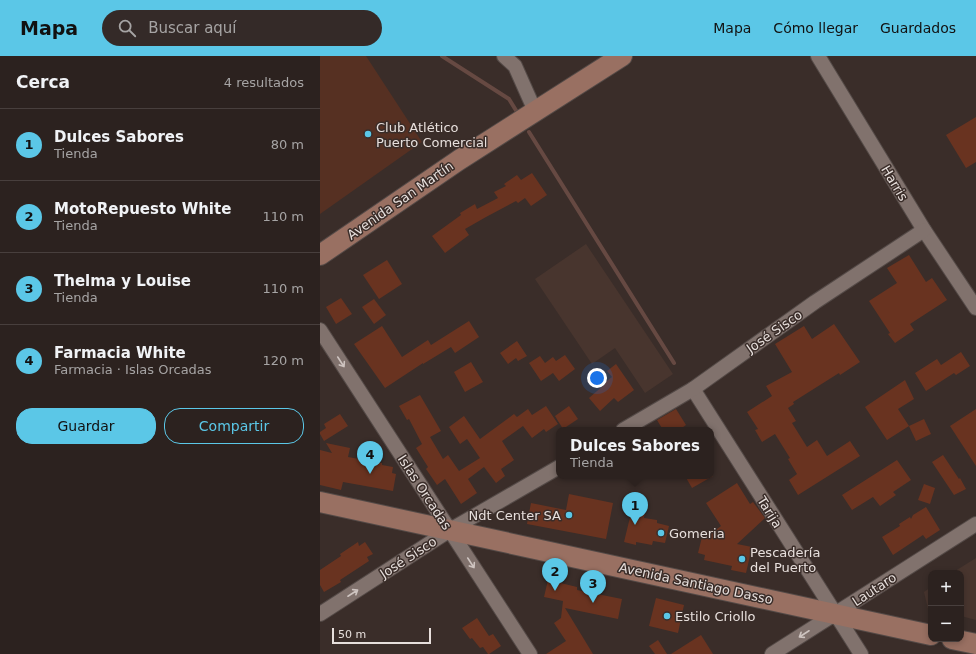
<!DOCTYPE html>
<html lang="es">
<head>
<meta charset="utf-8">
<style>
	:root { --surface:#2c221f; --page:#342a28; --text:#f1f3f6; --muted:#a6a4a4; --line:#483f3d; --accent:#5bc7e7 }
	body { margin:0; font-family:"DejaVu Sans",sans-serif; background:var(--page); color:var(--text) }
	.controls { position:absolute; right:12px; bottom:12px; display:grid; overflow:hidden; border-radius:8px; box-shadow:0 2px 6px #0003 }
	.controls button { width:36px; height:36px; display:grid; place-items:center; padding:0; border:0; border-bottom:1px solid var(--line); background:var(--surface); color:var(--text); font:20px sans-serif }
	.scale { position:absolute; left:12px; bottom:10px; width:99px; box-sizing:border-box; padding-left:4px; border:2px solid #e7dfdc; border-top:0; font-size:11px; line-height:14px; white-space:nowrap; color:#e7dfdc; -webkit-text-stroke:3px #3a2d29; paint-order:stroke }
	.you { position:absolute; left:277px; top:322px; width:14px; height:14px; margin:-10px; border:3px solid #fff; border-radius:50%; background:#1a73e8; box-shadow:0 0 0 6px #1a73e833 }
	.badge { display:grid; place-items:center; width:26px; height:26px; border-radius:50%; background:var(--accent); color:#111; font-size:13px; font-weight:700 }
	.pin { position:absolute; translate:-50% -33px; filter:drop-shadow(0 1px 2px #0008) }
	.pin::after { content:''; position:absolute; top:21px; width:14px; height:12px; background:inherit; clip-path:polygon(0 0,100% 0,50% 100%) }
	.popup { position:absolute; left:236px; top:371px; width:158px; height:52px; box-sizing:border-box; display:grid; place-content:center; border-radius:8px; background:var(--surface); filter:drop-shadow(0 1px 3px #0005); font-size:13px; white-space:nowrap; color:var(--muted) }
	.popup b { font-size:15px; color:var(--text) }
	.popup::after { content:''; position:absolute; left:50%; top:100%; margin-left:-8px; border:8px solid transparent; border-top-color:var(--surface) }
	.list { margin:0; padding:0; list-style:none }
	h2 { display:flex; justify-content:space-between; align-items:center; height:52px; margin:0; padding:0 16px; font-size:17px }
	h2 small { font-size:13px; font-weight:400; color:var(--muted) }
	.list li { display:grid; grid-template-columns:26px 1fr auto; gap:12px; align-items:center; box-sizing:border-box; height:72px; padding:0 16px; border-top:1px solid var(--line) }
	.list b { display:block; font-size:15px; white-space:nowrap }
	.list p { margin:0; font-size:13px; white-space:nowrap; color:var(--muted) }
	.list em { font-size:13px; font-style:normal; color:var(--muted) }
	.actions { display:flex; gap:8px; padding:12px 16px }
	.actions a { flex:1; padding:9px 0; border:1px solid var(--accent); border-radius:16px; text-align:center; font-size:14px; color:var(--accent) }
	.actions .main { background:var(--accent); color:#111 }
	.icon { flex:none; width:22px; height:22px; fill:none; stroke:currentColor; stroke-width:2; stroke-linecap:round; stroke-linejoin:round }
	.map { position:relative; flex:none; width:656px; height:598px; overflow:hidden }
	header { display:flex; align-items:center; gap:24px; box-sizing:border-box; height:56px; padding:0 20px; background:var(--accent); color:#111 }
	header strong { font-size:19px }
	nav { display:flex; gap:22px; margin-inline-start:auto; font-size:14px }
	.search { width:280px; height:36px; background:var(--page); display:flex; align-items:center; gap:10px; box-sizing:border-box; padding:0 14px; border-radius:22px; color:var(--muted); font-size:15px }
	main { display:flex }
	aside { flex:1; background:var(--surface) }
	.map>svg:first-child { display:block }
</style>
</head>
<body>
<header>
<strong>Mapa</strong>
<div class="search"><svg class="icon" aria-label="search" viewBox="0 0 24 24"><circle cx="10" cy="10" r="6"/><path d="M15 15l6 6"/></svg>Buscar aquí</div>
<nav><a>Mapa</a><a>Cómo llegar</a><a>Guardados</a></nav>
</header>
<main>
<aside>
<h2>Cerca<small>4 resultados</small></h2>
<ul class="list">
<li><span class="badge">1</span><div><b>Dulces Sabores</b><p>Tienda</p></div><em>80 m</em></li>
<li><span class="badge">2</span><div><b>MotoRepuesto White</b><p>Tienda</p></div><em>110 m</em></li>
<li><span class="badge">3</span><div><b>Thelma y Louise</b><p>Tienda</p></div><em>110 m</em></li>
<li><span class="badge">4</span><div><b>Farmacia White</b><p>Farmacia · Islas Orcadas</p></div><em>120 m</em></li>
</ul>
<div class="actions"><a class="main">Guardar</a><a>Compartir</a></div>
</aside>
<div class="map">
<svg width="656" height="598" viewBox="0 0 656 598">
	<rect width="100%" height="100%" fill="#3a2d29"/>
	<!-- built -->
	<g fill="#48352e">
		<polygon points="266,188 353,318 325,337 295,292 272,308 215,223"/>
		<polygon points="656,502 656,564 641,560 641,517 632,517"/>
		<polygon points="611,531 611,554 608,553 604,536"/>
	</g>
	<!-- green -->
	<polygon fill="#563022" points="0,0 46,0 102,86 0,158"/>
	<g fill="none" stroke-linecap="round" stroke-linejoin="round">
		<!-- stream -->
		<g stroke="#664942" stroke-width="4">
			<polyline points="122,0 189,43 197,56"/>
			<polyline points="209,76 354,307"/>
		</g>
	</g>
	<!-- building -->
	<g fill="#693320">
		<polygon points="656,61 656,106 646,112 626,79"/>
		<polygon points="212,117 227,139 211,150 205,142 198,147 196,145 166,161 145,173 149,179 125,197 112,180 141,159 140,157 155,148 157,153 178,142 174,136 186,130 184,128 197,119 201,124"/>
		<polygon points="589,199 606,226 612,222 627,244 590,268 594,274 575,287 568,278 570,277 549,245 577,227 567,212"/>
		<polygon points="67,204 82,228 59,243 43,219"/>
		<polygon points="21,242 32,258 16,268 6,251"/>
		<polygon points="54,243 66,259 54,268 42,251"/>
		<polygon points="149,265 159,281 135,297 131,291 103,308 103,307 65,332 34,288 62,270 82,301 108,284 111,289"/>
		<polygon points="514,268 540,306 520,319 519,317 473,346 474,348 468,352 476,365 472,367 487,391 497,384 507,400 530,385 540,400 478,439 469,424 477,418 468,403 470,402 455,378 442,386 435,374 438,373 427,356 452,340 446,330 472,316 455,288 484,270 492,283"/>
		<polygon points="197,285 207,300 198,305 196,302 188,308 180,297"/>
		<polygon points="641,296 650,310 636,319 634,317 606,335 595,317 617,303 621,309"/>
		<polygon points="245,299 255,313 239,325 233,317 221,325 209,307 220,300 225,307 233,301 236,305"/>
		<polygon points="151,306 163,326 145,336 134,316"/>
		<polygon points="296,308 314,334 298,346 294,342 280,355 269,342 285,328 284,327 292,321 287,315"/>
		<polygon points="585,324 594,343 578,353 589,370 567,384 545,351"/>
		<polygon points="100,339 121,375 110,381 123,403 128,399 139,415 160,402 147,383 140,388 129,371 144,360 160,383 194,358 197,361 208,353 212,359 226,350 238,368 226,376 224,373 212,382 203,370 182,385 194,404 181,413 185,420 176,427 164,411 148,423 157,437 141,448 125,423 117,429 106,413 108,411 96,392 102,388 89,363 87,364 79,350"/>
		<polygon points="249,350 258,363 243,373 235,360"/>
		<polygon points="356,353 366,369 359,374 343,374 337,364"/>
		<polygon points="656,353 656,410 630,370"/>
		<polygon points="20,358 28,370 4,385 0,378 0,376 6,372 4,368"/>
		<polygon points="604,363 611,378 596,385 589,370"/>
		<polygon points="6,387 30,392 28,401 62,407 62,409 73,411 72,417 76,418 73,435 23,426 21,434 0,429 0,394 12,397"/>
		<polygon points="623,399 639,423 640,422 646,433 634,439 612,406"/>
		<polygon points="577,404 591,424 573,436 576,439 560,450 553,441 532,454 522,439"/>
		<polygon points="365,420 393,420 372,432"/>
		<polygon points="417,427 430,448 433,446 445,462 417,488 432,491 426,517 411,514 412,510 384,504 385,499 378,497 382,481 385,482 401,470 386,447"/>
		<polygon points="604,428 615,432 610,448 598,444"/>
		<polygon points="249,438 293,447 286,483 207,468 211,447 246,454"/>
		<polygon points="606,451 620,474 606,483 603,479 573,499 562,481 580,470 579,468 590,461 591,463 593,459"/>
		<polygon points="312,453 325,456 324,462 337,464 337,467 349,470 345,487 333,485 332,489 316,486 316,489 304,486"/>
		<polygon points="38,486 39,490 45,486 53,498 47,501 49,505 20,524 21,526 4,536 0,529 0,514 21,500 20,498"/>
		<polygon points="228,524 257,531 257,534 302,543 298,563 245,552 273,598 226,598 246,585 234,567 241,562 243,545 224,541"/>
		<polygon points="336,542 364,549 358,577 329,570"/>
		<polygon points="157,562 169,580 173,578 181,590 169,598 168,598 163,591 160,592 152,582 150,583 142,572"/>
		<polygon points="381,579 393,598 351,598"/>
		<polygon points="338,584 347,598 335,598 329,590"/>
	</g>
	<g fill="none" stroke-linecap="round" stroke-linejoin="round">
		<!-- street casing -->
		<g stroke="#544a47" stroke-width="16">
			<g id="street">
				<polyline points="184,0 195,10 215,55"/>
				<polyline points="498,0 604,174 656,252"/>
				<polyline points="0,274 210,598"/>
				<polyline points="373,333 541,598"/>
				<polyline points="303,374 373,333 495,246 604,174"/>
				<polyline points="0,558 130,474 239,411"/>
				<polyline points="452,598 656,468"/>
			</g>
		</g>
		<!-- secondary casing -->
		<g stroke="#544a47" stroke-width="22">
			<g id="secondary">
				<polyline points="0,199 139,104 302,0"/>
				<polyline points="0,446 611,579"/>
				<polyline points="632,583 656,588"/>
			</g>
		</g>
		<!-- street -->
		<use href="#street" stroke="#81726d" stroke-width="14"/>
		<!-- secondary -->
		<use href="#secondary" stroke="#997062" stroke-width="20"/>
	</g>
	<!-- one-way arrows -->
	<defs><path id="oneway-shaft" d="M-6 0H5M1.5-3L5.5 0L1.5 3" fill="none" stroke-width="1.6" stroke-linecap="round" stroke-linejoin="round"/></defs>
	<g stroke="#cec4c0">
		<use href="#oneway-shaft" transform="translate(21 306) rotate(57)"/>
		<use href="#oneway-shaft" transform="translate(151 507) rotate(57)"/>
		<use href="#oneway-shaft" transform="translate(33 537) rotate(-33)"/>
		<use href="#oneway-shaft" transform="translate(484 578) rotate(147)"/>
	</g>
	<!-- markers -->
	<g fill="#5bc7e7" stroke="#3a2d29" stroke-width="1.5">
		<circle cx="48" cy="78" r="4"/>
		<circle cx="249" cy="459" r="4"/>
		<circle cx="341" cy="477" r="4"/>
		<circle cx="422" cy="503" r="4"/>
		<circle cx="347" cy="560" r="4"/>
	</g>
	<g text-anchor="middle" stroke-width="3" stroke-linejoin="round" paint-order="stroke">
		<!-- poi labels -->
		<g font-size="13" fill="#e7dfdc" stroke="#3a2d29" text-anchor="start">
			<text x="56" y="76">Club Atlético<tspan x="56" dy="15">Puerto Comercial</tspan></text>
			<text x="241" y="464" text-anchor="end">Ndt Center SA</text>
			<text x="349" y="482">Gomeria</text>
			<text x="430" y="501">Pescadería<tspan x="430" dy="15">del Puerto</tspan></text>
			<text x="355" y="565">Estilo Criollo</text>
		</g>
		<!-- street labels -->
		<g font-size="13" fill="#e7dfdc" stroke="#3a2d29">
			<text transform="translate(575 127) rotate(59)" y="5">Harris</text>
			<text transform="translate(80 144) rotate(-35)" y="5">Avenida San Martín</text>
			<text transform="translate(454 275) rotate(-35)" y="5">José Sisco</text>
			<text transform="translate(105 436) rotate(57)" y="5">Islas Orcadas</text>
			<text transform="translate(450 456) rotate(58)" y="5">Tarija</text>
			<text transform="translate(88 501) rotate(-33)" y="5">José Sisco</text>
			<text transform="translate(376 527) rotate(12)" y="5">Avenida Santiago Dasso</text>
			<text transform="translate(554 533) rotate(-33)" y="5">Lautaro</text>
		</g>
	</g>
</svg>
<div class="controls">
<button>+</button>
<button>−</button>
</div>
<div class="scale">50 m</div>
<div class="you"></div>
<div class="pin badge" style="left:315px;top:469px">1</div>
<div class="popup"><b>Dulces Sabores</b>Tienda</div>
<div class="pin badge" style="left:235px;top:535px">2</div>
<div class="pin badge" style="left:273px;top:547px">3</div>
<div class="pin badge" style="left:50px;top:418px">4</div>
</div>
</main>
</body>
</html>
